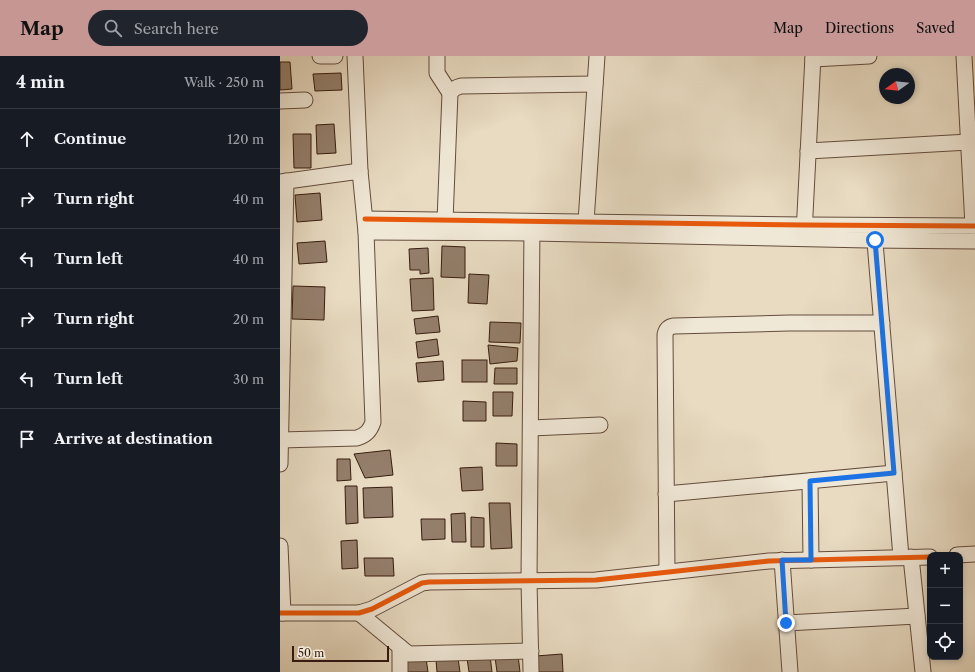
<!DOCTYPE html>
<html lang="en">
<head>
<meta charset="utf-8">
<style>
	:root { --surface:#171b24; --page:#20242c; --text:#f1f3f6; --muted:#9ea1a6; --line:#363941; --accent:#c59692 }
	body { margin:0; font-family:"Libre Caslon Text",serif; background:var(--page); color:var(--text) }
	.controls { position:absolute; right:12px; bottom:12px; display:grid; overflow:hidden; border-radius:8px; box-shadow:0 2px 6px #0003 }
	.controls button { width:36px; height:36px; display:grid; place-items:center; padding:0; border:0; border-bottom:1px solid var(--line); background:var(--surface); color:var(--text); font:20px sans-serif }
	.compass { position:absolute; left:599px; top:12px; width:36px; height:36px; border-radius:50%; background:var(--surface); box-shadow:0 2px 6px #0003; rotate:255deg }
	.scale { position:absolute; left:12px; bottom:10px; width:97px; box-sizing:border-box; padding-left:4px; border:2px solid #381c0f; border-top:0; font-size:11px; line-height:14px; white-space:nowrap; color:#381c0f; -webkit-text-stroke:3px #f0e8d7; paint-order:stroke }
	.stop { position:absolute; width:12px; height:12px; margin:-9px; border:3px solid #1a73e8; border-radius:50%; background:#fff }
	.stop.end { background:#1a73e8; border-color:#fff; box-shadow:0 1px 4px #0008 }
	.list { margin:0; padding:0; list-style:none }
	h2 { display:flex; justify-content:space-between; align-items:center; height:52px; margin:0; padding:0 16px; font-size:17px }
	h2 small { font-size:13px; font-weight:400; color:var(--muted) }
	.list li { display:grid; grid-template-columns:26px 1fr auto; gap:12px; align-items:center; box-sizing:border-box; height:60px; padding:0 16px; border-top:1px solid var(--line) }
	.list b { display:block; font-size:15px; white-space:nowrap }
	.list em { font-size:13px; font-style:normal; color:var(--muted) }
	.icon { flex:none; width:22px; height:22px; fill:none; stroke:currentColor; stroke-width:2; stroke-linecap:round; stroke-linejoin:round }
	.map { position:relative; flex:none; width:695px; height:616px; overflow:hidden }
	header { display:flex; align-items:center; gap:24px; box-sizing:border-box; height:56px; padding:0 20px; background:var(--accent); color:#111 }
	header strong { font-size:19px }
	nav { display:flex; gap:22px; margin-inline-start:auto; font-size:14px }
	.search { width:280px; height:36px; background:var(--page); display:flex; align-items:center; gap:10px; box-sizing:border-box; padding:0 14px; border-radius:22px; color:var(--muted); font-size:15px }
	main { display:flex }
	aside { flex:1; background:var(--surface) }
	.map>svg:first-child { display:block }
</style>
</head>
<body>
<header>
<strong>Map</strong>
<div class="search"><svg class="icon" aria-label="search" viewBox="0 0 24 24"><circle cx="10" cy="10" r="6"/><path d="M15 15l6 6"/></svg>Search here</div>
<nav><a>Map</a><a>Directions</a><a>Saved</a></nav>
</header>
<main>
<aside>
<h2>4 min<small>Walk · 250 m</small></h2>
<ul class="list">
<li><svg class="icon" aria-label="ahead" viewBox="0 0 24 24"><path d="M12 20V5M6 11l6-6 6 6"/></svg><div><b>Continue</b></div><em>120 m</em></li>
<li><svg class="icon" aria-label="right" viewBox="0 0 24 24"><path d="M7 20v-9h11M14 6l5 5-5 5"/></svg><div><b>Turn right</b></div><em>40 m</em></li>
<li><svg class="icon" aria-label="left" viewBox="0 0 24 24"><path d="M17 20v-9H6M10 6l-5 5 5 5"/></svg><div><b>Turn left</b></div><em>40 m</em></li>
<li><svg class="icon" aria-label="right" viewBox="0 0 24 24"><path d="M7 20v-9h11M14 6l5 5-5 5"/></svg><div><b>Turn right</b></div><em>20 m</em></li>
<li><svg class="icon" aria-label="left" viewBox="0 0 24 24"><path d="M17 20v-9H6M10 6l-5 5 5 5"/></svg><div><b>Turn left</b></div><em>30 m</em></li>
<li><svg class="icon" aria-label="arrive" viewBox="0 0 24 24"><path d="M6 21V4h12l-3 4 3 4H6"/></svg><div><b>Arrive at destination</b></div></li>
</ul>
</aside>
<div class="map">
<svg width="695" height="616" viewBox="0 0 695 616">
	<rect width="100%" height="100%" fill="#e8dbc2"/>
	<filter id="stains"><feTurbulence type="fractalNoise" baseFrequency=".005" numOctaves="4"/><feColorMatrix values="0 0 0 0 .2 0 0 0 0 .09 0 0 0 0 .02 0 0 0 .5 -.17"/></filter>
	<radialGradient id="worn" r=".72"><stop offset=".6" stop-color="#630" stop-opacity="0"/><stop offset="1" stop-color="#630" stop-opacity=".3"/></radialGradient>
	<!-- building -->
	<g fill="#947f6c" stroke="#381c0f">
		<polygon points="0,6 10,6 12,33 0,34"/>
		<polygon points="61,17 62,34 35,35 33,18"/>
		<polygon points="54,68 56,97 37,98 36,69"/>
		<polygon points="13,78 31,78 31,112 14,112"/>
		<polygon points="40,137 42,164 17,166 15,139"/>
		<polygon points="45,185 47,206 19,208 17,187"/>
		<polygon points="162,190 185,191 185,222 161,221"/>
		<polygon points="148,192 149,217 140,218 140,214 130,214 129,193"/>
		<polygon points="189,218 209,219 207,248 188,247"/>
		<polygon points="153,222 154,254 132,255 130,223"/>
		<polygon points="13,230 45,231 44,264 12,263"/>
		<polygon points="158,260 160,276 136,278 134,263"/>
		<polygon points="210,266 241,267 240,287 209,286"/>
		<polygon points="157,283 159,299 138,302 136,286"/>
		<polygon points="208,289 238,292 237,305 210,308"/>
		<rect x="182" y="304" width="25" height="22"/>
		<polygon points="163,305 164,324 138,326 136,307"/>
		<polygon points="215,312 237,312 237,328 214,328"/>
		<polygon points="213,336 233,336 232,360 213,360"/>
		<polygon points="183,345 206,346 206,365 183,365"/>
		<polygon points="216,387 237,388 237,410 216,410"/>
		<polygon points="110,394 113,419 85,422 74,398"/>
		<polygon points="57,403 70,403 71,424 57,425"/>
		<polygon points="202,411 203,434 182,435 180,412"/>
		<polygon points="65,430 77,430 78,467 66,468"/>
		<polygon points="112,431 113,461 84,462 83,432"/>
		<polygon points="209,447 230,447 232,492 211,493"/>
		<polygon points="185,457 186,486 172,486 171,458"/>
		<polygon points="191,461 204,462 204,491 191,491"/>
		<polygon points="141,463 165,463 165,483 142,484"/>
		<polygon points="77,484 78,512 62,513 61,485"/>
		<polygon points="84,502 113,502 114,520 85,520"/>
		<polygon points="282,598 283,616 257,616 256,600"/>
		<polygon points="238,599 240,616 217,616 215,601"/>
		<polygon points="210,600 212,616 189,616 187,602"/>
		<polygon points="146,602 148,616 125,616 124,604"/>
		<polygon points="178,602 180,616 157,616 156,604"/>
	</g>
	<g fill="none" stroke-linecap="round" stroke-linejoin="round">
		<!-- minor casing -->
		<g stroke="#644c3c" stroke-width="17">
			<g id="minor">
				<polyline points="40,0 55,0"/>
				<polyline points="75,0 80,115"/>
				<polyline points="157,0 157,17 170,37"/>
				<polyline points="684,0 693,170"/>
				<polyline points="533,3 589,0"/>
				<polyline points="0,45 25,44"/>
				<polyline points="528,95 689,86"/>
				<path d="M0 126 80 115 86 176 93 366C90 375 86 379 77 382L0 384"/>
				<polyline points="85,163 524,169 695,170"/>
				<path d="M165 165 170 37C173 33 176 31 181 30L315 28"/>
				<polyline points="306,166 317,0"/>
				<polyline points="594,174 621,501"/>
				<polyline points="86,176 252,177 588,184 695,185"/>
				<polyline points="524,178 533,0"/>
				<polyline points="251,372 320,369"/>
				<polyline points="0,408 6,125"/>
				<polyline points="530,425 531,504"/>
				<polyline points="386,438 614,417"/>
				<polyline points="0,490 3,557"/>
				<polyline points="677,499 695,498"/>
				<polyline points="631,501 643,616"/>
				<polyline points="502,504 510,616"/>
				<path d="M387 516 385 279C386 273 388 271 394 270L509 267H602"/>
				<polyline points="0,557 79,557 92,553 142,527 149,526 316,524 489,505 650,501"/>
				<polyline points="79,557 125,595 129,598 251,595"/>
				<polyline points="506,567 637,560"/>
				<polyline points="120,616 120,591"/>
				<polyline points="251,616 249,525 252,169"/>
			</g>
		</g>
		<!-- minor -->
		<use href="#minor" stroke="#f0e8d7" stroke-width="15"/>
		<!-- cycleway casing -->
		<g stroke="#f0e8d7" stroke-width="8">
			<g id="cycleway">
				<polyline points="85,163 524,169 695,170"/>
				<polyline points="0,557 79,557 92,553 142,527 149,526 316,524 489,505 650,501"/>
			</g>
		</g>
		<!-- cycleway -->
		<use href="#cycleway" stroke="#e8590c" stroke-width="5"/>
	</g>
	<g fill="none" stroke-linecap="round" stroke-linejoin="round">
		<!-- route -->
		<polyline stroke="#1a73e8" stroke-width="5" points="506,567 502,504 531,504 530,425 614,417 595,184"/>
	</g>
	<rect width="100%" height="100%" filter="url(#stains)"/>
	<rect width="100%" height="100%" fill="url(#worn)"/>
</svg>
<div class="controls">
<button>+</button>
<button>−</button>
<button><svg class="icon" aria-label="locate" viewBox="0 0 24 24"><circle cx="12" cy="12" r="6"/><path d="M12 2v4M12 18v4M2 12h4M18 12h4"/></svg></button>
</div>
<svg class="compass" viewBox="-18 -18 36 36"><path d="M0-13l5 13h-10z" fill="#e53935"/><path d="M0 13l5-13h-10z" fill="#9ea1a6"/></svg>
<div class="scale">50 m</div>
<div class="stop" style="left:595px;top:184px"></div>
<div class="stop end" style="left:506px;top:567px"></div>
</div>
</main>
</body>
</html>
